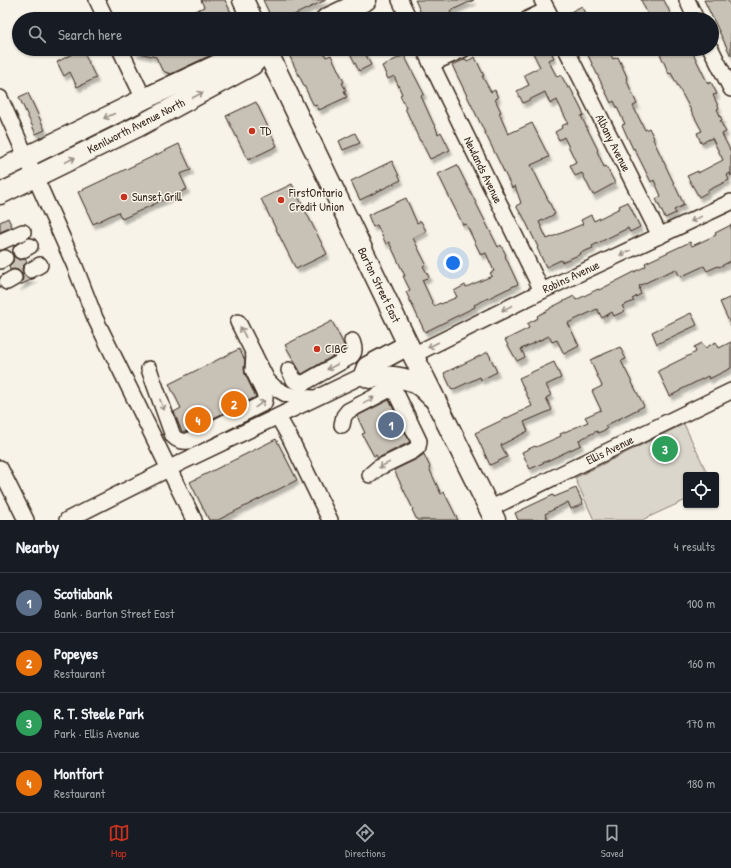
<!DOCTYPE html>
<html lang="en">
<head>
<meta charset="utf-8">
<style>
	:root { --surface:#171b24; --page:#242831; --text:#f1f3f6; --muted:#9ea1a6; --line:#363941; --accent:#c8321e }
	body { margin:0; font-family:"Patrick Hand",sans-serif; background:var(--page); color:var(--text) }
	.controls { position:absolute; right:12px; bottom:12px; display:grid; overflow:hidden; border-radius:4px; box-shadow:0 1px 3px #0004 }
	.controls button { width:36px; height:36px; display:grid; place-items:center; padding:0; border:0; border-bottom:1px solid var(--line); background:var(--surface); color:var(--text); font:20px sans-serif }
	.you { position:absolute; left:453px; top:263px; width:14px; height:14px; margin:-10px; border:3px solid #fff; border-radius:50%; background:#1a73e8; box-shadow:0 0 0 6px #1a73e833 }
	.badge { display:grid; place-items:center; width:26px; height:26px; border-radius:50%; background:var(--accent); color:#fff; font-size:13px; font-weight:700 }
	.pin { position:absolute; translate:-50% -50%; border:2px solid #fff; box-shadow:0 1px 4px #0006 }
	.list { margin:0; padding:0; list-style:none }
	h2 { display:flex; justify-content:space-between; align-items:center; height:52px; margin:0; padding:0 16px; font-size:17px }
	h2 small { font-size:13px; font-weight:400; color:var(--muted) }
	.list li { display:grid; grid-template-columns:26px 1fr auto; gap:12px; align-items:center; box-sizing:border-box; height:60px; padding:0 16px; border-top:1px solid var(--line) }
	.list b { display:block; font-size:15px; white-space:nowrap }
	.list p { margin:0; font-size:13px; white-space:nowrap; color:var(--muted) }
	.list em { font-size:13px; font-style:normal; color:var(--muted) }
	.icon { flex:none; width:22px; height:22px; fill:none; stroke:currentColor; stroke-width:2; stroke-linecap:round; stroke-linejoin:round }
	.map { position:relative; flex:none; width:731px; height:520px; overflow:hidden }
	.search { position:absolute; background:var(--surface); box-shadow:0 1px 3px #0004; left:12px; right:12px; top:12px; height:44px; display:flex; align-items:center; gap:10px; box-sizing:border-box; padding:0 14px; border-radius:22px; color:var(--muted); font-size:15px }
	.sheet { height:292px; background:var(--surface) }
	nav { display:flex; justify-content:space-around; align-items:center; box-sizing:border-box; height:56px; border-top:1px solid var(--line); background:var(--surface); font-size:11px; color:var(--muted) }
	nav a { display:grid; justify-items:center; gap:2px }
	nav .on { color:var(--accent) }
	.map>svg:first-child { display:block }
</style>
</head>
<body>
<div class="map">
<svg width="731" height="520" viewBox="0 0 731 520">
	<defs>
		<filter id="shadow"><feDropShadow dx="2.5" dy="4.5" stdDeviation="1" flood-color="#0004"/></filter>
	</defs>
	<rect width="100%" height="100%" fill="#f7f3e8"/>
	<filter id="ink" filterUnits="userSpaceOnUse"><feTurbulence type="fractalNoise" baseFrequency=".025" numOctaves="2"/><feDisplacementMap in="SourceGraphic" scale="8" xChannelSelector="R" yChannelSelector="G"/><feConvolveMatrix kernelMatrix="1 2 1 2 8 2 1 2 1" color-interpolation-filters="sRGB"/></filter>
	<g filter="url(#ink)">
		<!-- green -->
		<polygon fill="#dbd6cb" stroke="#8b8074" points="684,424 708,475 686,475 686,500 642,520 594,520 575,478"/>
		<!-- building -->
		<g fill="#c8c1b6" stroke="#3b2a1e" filter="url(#shadow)">
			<polygon points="201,0 225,0 234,19 177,19 204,7"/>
			<polygon points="263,0 326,0 285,19 272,19"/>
			<polygon points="415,0 474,0 450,11 452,16 446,19 424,19"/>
			<polygon points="641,0 664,0 673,19 650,19"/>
			<polygon points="704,0 728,0 731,7 731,56"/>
			<polygon points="582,6 589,19 561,19 561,17"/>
			<polygon points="82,49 96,78 77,87 70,72 64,76 57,62"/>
			<polygon points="136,49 224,49 171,74 165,72 161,68 156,57 135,52"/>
			<polygon points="302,49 320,49 322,53 324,52 326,57 331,55 344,82 342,83 346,90 344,91 347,97 319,110 317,105 314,106 290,57 291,54"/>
			<polygon points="348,49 363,49 371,65 359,71"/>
			<polygon points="531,49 550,49 554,58 548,60 557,77 561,75 568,88 570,87 584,115 581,116 598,150 597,151 604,167 606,166 615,183 593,195 582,173 575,176 570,165 576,162 564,137 559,140 555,132 562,128 561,126 568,123 557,100 550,104 545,92 523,103 517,91 529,85 524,75 540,67"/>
			<polygon points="585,49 608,49 613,59 618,57 627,77 626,78 631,91 637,104 633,106 645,130 649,128 654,138 653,139 684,205 674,210 676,213 665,218 656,199 661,196 654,180 651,182 634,148 633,149 622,125 625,124 614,101 611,103"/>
			<polygon points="658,49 691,49 708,84 711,82 717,94 713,95 719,108 717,109 722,120 720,121 726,132 722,134 731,152 731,176 730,173 727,175 729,180 707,191 708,192 699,197 687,176 698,171 698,173 723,160 712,138 701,143 697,133 702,131 671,73 669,74"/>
			<polygon points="404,55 424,94 421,96 434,125 435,125 438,134 441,132 450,150 430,159 421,141 420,141 419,139 405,108 406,108 400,95 402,94 394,76 388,79 382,66"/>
			<polygon points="475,57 484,76 482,76 491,92 495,90 498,98 495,99 501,112 499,113 508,134 532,123 549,157 531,165 555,214 539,222 547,239 583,224 581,220 591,215 594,221 620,208 619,206 628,202 640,227 630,232 628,228 592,246 593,248 580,253 581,254 562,262 561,260 546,267 537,248 538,247 522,214 521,214 516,206 521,203 515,186 512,188 452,65 466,59 467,61"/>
			<polygon points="28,93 45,130 36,134 19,97"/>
			<polygon points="256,102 277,146 248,160 226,116"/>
			<polygon points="355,133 360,143 343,150 339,141"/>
			<polygon points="179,144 191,170 180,174 187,189 122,219 118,212 93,224 78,192"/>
			<polygon points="392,161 401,180 360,200 351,181"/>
			<polygon points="457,165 498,247 501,245 506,255 505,256 518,284 474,305 475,307 425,332 406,292 410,290 403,276 405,276 389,242 386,244 377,225 373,227 368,215 406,198 417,223 421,221 426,231 413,238 426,264 423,266 429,277 422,280 434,306 440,303 441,304 457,297 454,291 465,285 466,287 492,276 490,273 494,271 486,253 481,255 466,224 463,225 438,174"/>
			<polygon points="292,184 327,254 296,269 261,199"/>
			<polygon points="8,218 12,227 0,232 0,222"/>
			<polygon points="731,225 731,261 719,267 718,266 707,271 704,266 680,277 676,269 664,274 639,286 640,288 639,289 641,294 632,299 634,301 622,306 625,311 614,316 612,312 602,318 597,309 568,323 579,346 564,354 557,340 552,342 549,336 521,349 525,357 517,361 505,340 529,328 527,324 538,318 537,316 550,309 550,308 574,296 576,300 596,290 599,289 599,290 646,266 645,263 690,242 692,246 716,235 715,233"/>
			<polygon points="13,256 16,258 20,260 25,259 27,262 23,266 22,269 23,274 27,278 30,279 35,278 18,286 22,282 23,278 22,274 18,270 14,269 10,270 9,266 13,262"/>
			<polygon points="731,297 731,326 720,302"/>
			<polygon points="691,313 697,325 657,344 652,332"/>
			<polygon points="332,321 343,343 345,349 302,374 301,373 285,345"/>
			<polygon points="716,342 719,348 731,342 731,368 709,379 708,376 680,390 680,391 670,396 658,371 696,352 694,347 702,343 705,348"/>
			<polygon points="620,347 626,359 621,361 644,406 605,426 607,429 598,433 597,431 579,440 581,445 530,469 522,452 535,446 536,447 561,436 560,434 588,422 585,417 601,410 592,391 602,386 590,360"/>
			<polygon points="239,349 245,360 244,369 245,374 256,397 185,432 182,432 174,412 181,408 169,384"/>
			<polygon points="488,352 497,372 481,380 480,377 452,390 444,373"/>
			<polygon points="554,362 561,378 546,385 551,395 546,398 552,410 524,422 528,431 501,445 507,457 490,465 475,433 532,406 519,378"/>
			<polygon points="389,400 410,442 378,458 376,455 374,456 362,434 365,433 357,416"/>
			<polygon points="276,439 297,480 218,520 209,520 190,482"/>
			<polygon points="424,454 430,467 429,468 441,494 444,492 458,520 417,520 412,510 413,509 394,470 417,459"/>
			<polygon points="576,488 583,504 571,509 568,502 545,514 548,520 518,520 515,513 553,495 554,497"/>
		</g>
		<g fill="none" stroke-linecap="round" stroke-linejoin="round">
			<!-- minor casing -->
			<g stroke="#3b2a1e" stroke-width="18">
				<g id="minor">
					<polyline points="97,0 106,19"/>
					<polyline points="400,0 409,19"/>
					<polyline points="542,0 552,19"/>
					<polyline points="687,0 696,19"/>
					<polyline points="528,19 547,10"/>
					<polyline points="120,49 144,99"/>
					<polyline points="424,49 542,291"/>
					<polyline points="566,49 660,236"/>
					<polyline points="711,49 731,89"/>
					<polyline points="431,64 464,49"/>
					<polyline points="0,98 74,264 95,318 194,520"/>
					<polyline points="0,242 23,232"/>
					<polyline points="21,251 30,246"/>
					<polyline points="0,261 5,258"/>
					<polyline points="31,270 40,265"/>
					<polyline points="7,282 14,278"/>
					<polyline points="238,322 267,380 275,388 286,394 297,397 314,398"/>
					<polyline points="413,355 542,291 731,202"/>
					<path d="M149 369 173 436C178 441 182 442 188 441L264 403 265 399V395L253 370 254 354"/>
					<path d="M289 370 294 380 302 384 350 357C356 352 354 347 352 341"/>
					<polyline points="278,417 289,436 330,520"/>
					<polyline points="342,425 344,416 348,411 390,389 396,393 419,441 418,447 413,451 378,468 370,475"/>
					<polyline points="0,468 26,520"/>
					<polyline points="489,509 731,391"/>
					<polyline points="67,520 182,462 364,375"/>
				</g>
			</g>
			<!-- major casing -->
			<g stroke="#3b2a1e" stroke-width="23">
				<g id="major">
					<polyline points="243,0 252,19"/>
					<polyline points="326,19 366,0"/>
					<polyline points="266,49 413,355 495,520"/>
					<polyline points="0,170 144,99 245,52 266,49"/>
					<polyline points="0,194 139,126 252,65 266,49"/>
					<path d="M408 345 367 367 364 375 370 378C385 375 406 376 420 386 424 389 428 393 432 397"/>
				</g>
			</g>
			<!-- minor -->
			<use href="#minor" stroke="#f7f3e8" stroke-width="15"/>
			<!-- major -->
			<use href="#major" stroke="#f7f3e8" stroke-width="20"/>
		</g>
		<!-- one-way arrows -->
		<defs><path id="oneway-shaft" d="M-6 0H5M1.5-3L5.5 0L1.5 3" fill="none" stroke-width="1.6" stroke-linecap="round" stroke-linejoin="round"/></defs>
		<g stroke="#998e83">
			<use href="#oneway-shaft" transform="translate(198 95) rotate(-28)"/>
			<use href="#oneway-shaft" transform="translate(109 116) rotate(155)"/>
			<use href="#oneway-shaft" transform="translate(70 160) rotate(-26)"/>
			<use href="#oneway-shaft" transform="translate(696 219) rotate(154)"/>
			<use href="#oneway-shaft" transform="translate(625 253) rotate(155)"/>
			<use href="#oneway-shaft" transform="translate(507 308) rotate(154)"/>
			<use href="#oneway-shaft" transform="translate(243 332) rotate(-117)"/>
			<use href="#oneway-shaft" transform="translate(433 345) rotate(153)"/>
			<use href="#oneway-shaft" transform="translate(332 367) rotate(152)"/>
			<use href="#oneway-shaft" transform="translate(369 400) rotate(-28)"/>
			<use href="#oneway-shaft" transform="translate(260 404) rotate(-36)"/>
			<use href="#oneway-shaft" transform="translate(162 405) rotate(70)"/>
			<use href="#oneway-shaft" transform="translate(384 465) rotate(154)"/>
		</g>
	</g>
	<!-- markers -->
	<g fill="#c8321e" stroke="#f7f3e8" stroke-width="1.5">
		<circle cx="252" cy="131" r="4"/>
		<circle cx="124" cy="197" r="4"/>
		<circle cx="281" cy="200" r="4"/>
		<circle cx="317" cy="349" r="4"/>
	</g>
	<g text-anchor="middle" stroke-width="3" stroke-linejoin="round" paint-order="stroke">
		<!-- street labels -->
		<g font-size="12" fill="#3b2a1e" stroke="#f7f3e8">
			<text transform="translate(136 126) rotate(-27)" y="4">Kenilworth Avenue North</text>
			<text transform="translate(613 143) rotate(63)" y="4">Albany Avenue</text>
			<text transform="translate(483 170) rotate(64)" y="4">Newlands Avenue</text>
			<text transform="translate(571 277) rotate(-25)" y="4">Robins Avenue</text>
			<text transform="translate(379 285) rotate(64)" y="4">Barton Street East</text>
			<text transform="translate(610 450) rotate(-26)" y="4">Ellis Avenue</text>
		</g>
		<!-- poi labels -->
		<g font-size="12" fill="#3b2a1e" stroke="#f7f3e8" text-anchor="start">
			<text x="260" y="135">TD</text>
			<text x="289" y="197">FirstOntario<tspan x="289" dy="14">Credit Union</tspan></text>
			<text x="132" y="201">Sunset Grill</text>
			<text x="325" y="353">CIBC</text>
		</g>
	</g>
</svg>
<div class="controls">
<button><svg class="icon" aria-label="locate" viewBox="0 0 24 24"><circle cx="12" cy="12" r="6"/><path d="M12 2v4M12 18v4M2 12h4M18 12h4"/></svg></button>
</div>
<div class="you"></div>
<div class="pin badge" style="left:391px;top:425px;background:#5c6f8a">1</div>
<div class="pin badge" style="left:234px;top:404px;background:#e8710a">2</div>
<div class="pin badge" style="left:665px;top:449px;background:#2e9e5b">3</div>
<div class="pin badge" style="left:198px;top:420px;background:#e8710a">4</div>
<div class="search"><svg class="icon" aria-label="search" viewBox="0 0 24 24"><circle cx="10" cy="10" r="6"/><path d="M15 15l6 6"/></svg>Search here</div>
</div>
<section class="sheet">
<h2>Nearby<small>4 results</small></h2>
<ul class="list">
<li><span class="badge" style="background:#5c6f8a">1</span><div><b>Scotiabank</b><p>Bank · Barton Street East</p></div><em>100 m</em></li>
<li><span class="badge" style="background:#e8710a">2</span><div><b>Popeyes</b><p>Restaurant</p></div><em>160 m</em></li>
<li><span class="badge" style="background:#2e9e5b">3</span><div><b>R. T. Steele Park</b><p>Park · Ellis Avenue</p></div><em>170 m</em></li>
<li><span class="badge" style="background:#e8710a">4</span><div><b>Montfort</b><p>Restaurant</p></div><em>180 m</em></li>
</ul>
</section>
<nav>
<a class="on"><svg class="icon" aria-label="map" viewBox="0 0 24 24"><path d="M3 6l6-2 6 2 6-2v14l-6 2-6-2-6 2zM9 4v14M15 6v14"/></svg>Map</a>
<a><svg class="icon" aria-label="directions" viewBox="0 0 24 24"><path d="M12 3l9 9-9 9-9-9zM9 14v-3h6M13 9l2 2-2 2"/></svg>Directions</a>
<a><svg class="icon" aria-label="saved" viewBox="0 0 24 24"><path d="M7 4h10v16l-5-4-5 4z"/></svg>Saved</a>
</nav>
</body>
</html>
